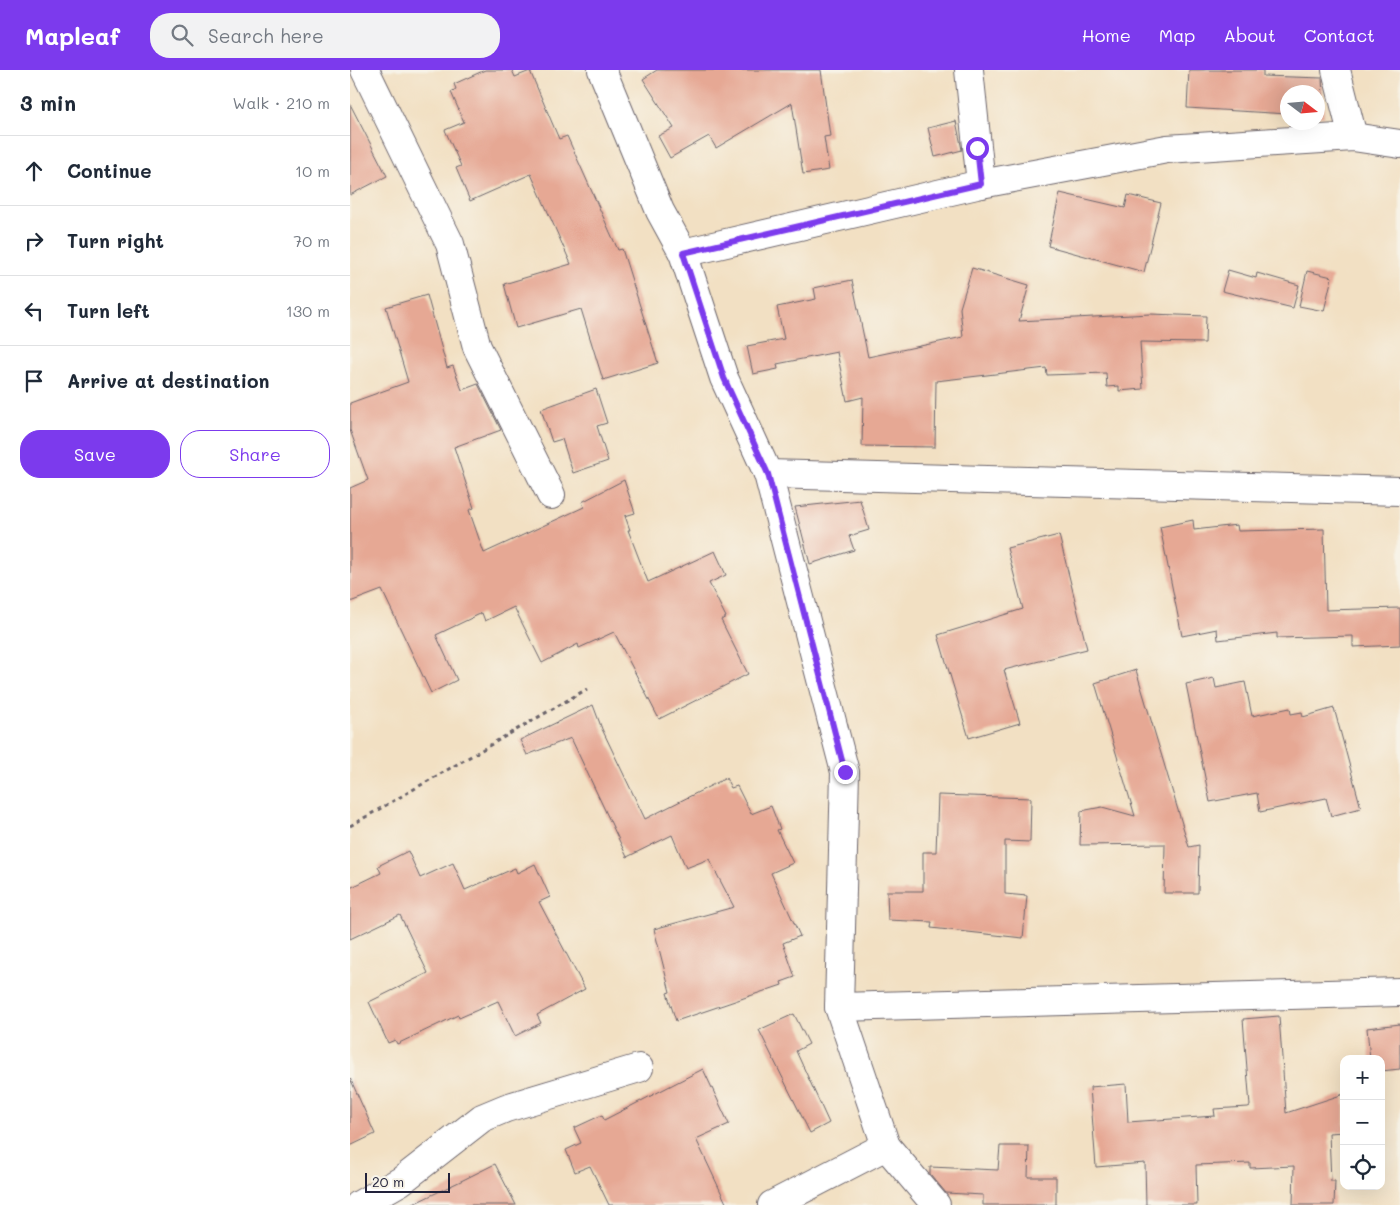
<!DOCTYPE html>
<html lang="en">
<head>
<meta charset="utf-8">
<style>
	:root { --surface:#fff; --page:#f2f2f3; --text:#1f2937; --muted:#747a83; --line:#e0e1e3; --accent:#7c3aed }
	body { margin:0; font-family:Mali,sans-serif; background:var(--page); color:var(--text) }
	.controls { position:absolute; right:15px; bottom:15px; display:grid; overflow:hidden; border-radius:10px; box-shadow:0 5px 20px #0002 }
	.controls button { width:45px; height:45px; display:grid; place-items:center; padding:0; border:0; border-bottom:1px solid var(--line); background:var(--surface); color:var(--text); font:25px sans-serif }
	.compass { position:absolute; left:930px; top:15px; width:45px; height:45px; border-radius:50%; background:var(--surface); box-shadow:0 5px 20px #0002; rotate:106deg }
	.scale { position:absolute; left:15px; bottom:12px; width:85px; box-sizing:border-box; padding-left:5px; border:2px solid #22223b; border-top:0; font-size:14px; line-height:18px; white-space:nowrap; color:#22223b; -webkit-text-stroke:4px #f7f3e8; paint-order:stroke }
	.stop { position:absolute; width:15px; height:15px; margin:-11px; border:4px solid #7c3aed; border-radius:50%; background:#fff }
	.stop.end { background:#7c3aed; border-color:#fff; box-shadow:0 1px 5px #0008 }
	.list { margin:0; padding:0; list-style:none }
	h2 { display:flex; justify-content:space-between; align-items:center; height:65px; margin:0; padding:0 20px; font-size:21px }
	h2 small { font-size:16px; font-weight:400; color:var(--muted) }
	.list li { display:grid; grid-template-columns:32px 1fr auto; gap:15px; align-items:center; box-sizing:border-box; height:70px; padding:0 20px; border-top:1px solid var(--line) }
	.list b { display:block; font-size:19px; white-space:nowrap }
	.list em { font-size:16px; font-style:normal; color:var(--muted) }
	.actions { display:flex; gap:10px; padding:15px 20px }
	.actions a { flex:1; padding:11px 0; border:1px solid var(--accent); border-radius:20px; text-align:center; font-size:18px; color:var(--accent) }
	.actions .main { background:var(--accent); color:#fff }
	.icon { flex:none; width:28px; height:28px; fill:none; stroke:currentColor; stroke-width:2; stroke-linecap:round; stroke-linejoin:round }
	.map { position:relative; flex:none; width:1050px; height:1135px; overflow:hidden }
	header { display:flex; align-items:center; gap:30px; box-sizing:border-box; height:70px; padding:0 25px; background:var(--accent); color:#fff }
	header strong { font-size:24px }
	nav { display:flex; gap:28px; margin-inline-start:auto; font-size:18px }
	.search { width:350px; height:45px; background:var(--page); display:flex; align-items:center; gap:12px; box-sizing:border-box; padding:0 18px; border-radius:20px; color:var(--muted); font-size:19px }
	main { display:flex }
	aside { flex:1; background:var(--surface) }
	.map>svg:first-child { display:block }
</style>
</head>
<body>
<header>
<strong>Mapleaf</strong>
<div class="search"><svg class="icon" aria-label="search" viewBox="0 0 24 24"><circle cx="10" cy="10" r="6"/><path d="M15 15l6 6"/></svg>Search here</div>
<nav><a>Home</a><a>Map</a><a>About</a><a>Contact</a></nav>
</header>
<main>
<aside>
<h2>3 min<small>Walk · 210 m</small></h2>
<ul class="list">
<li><svg class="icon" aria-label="ahead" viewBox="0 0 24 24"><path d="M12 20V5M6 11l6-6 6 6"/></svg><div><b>Continue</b></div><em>10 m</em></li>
<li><svg class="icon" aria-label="right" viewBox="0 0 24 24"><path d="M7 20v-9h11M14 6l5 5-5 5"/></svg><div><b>Turn right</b></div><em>70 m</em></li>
<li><svg class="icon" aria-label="left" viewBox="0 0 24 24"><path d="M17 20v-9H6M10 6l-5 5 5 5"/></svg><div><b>Turn left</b></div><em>130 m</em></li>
<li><svg class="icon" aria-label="arrive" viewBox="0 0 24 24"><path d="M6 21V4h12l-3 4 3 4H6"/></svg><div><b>Arrive at destination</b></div></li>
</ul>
<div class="actions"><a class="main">Save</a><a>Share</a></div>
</aside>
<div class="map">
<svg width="1050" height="1135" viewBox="0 0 1050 1135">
	<rect width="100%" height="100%" fill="#f7f3e8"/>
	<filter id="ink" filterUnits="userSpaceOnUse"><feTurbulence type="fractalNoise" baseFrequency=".02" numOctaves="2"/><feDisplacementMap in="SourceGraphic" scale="10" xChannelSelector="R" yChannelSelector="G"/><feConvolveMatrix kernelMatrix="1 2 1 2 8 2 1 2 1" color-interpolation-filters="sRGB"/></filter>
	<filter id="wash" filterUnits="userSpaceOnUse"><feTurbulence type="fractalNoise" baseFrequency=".0096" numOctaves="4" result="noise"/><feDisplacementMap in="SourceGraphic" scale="20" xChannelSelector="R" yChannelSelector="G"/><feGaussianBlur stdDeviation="1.12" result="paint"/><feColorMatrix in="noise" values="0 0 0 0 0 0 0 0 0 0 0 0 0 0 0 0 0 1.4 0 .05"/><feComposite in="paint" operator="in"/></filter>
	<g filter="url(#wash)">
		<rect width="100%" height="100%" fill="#f2e0c3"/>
		<g id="blocks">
			<!-- building -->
			<g fill="#e6a894">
				<polygon points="135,0 162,0 165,7 180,1 209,69 217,66 268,180 272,179 308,293 253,310 231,239 166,258 154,214 221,194 181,104 120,131 106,98 111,96 95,60 114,52 101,22 106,19 104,14"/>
				<polygon points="307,0 471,0 480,66 474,67 479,100 453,104 442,33 366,78 359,66 320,88 308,66 324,58 293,9"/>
				<polygon points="839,0 913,0 913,6 972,8 974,47 968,46 968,22 938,22 938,44 837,38"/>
				<polygon points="0,34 37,106 0,125"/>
				<polygon points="606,51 612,80 585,87 578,58"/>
				<polygon points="710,123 775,138 778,125 811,133 794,202 698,176"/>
				<polygon points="622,198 679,215 669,251 800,244 856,246 855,273 790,272 793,319 769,321 769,316 757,317 756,303 697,305 696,298 586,311 585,377 512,376 513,327 497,331 487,282 427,294 428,299 403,304 397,276 434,269 427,237 466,229 464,218 502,210 518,287 613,267 610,238"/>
				<polygon points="878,200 906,208 907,203 949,215 943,238 872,221"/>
				<polygon points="957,201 982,207 974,241 949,236"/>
				<polygon points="77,225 97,298 103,296 112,320 128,314 151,360 104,377 124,438 119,440 134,483 234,437 232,432 274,410 285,443 275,446 280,460 278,460 298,512 365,481 376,505 359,513 376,547 371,550 398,604 309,649 264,562 229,578 228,574 192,593 164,537 135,551 132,543 86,565 107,610 81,623 32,520 0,532 0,418 18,410 0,360 0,333 58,312 36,237"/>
				<polygon points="246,319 257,353 247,356 258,391 223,403 212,369 202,372 191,339"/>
				<polygon points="510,430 519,460 499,466 504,480 460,494 445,437"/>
				<polygon points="843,450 844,460 887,455 888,461 974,459 976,540 1050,538 1050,575 1003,577 1003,566 927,568 927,563 868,570 867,559 832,566 810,457"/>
				<polygon points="709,465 737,579 654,600 670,653 619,668 588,565 673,539 657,478"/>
				<polygon points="786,600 839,777 849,775 848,823 814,823 815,774 730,775 731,741 752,737 785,746 745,613"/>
				<polygon points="864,608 866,618 895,612 902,646 940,638 941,644 952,642 953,647 984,638 1011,738 981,746 976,728 910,742 907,723 860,732 836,614"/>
				<polygon points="243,635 252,659 295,749 376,708 381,718 387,716 401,744 421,736 430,759 427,760 443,793 421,803 450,866 433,873 445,907 431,912 432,915 326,951 317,923 320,922 304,859 384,837 359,789 336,798 322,765 277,787 221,668 177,685 170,670"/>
				<polygon points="588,725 681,728 680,772 655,771 655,824 677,826 673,868 581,858 582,852 538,850 537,821 573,821 573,782 586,782"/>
				<polygon points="58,781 70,808 103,793 115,820 165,798 167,803 185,794 200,827 189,832 235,919 187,945 191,953 165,966 148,931 109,948 108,945 47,974 45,970 38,973 19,932 78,903 50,845 0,869 0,818 31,803 28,796"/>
				<polygon points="444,944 459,974 446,981 479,1053 460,1063 409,960"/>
				<polygon points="929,946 936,1043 994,1024 994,1062 979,1063 981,1111 985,1111 984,1135 943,1135 944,1096 900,1098 900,1093 846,1095 847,1135 796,1135 795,1093 746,1097 740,1017 776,1014 778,1052 865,1046 864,1039 898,1037 900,1036 893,949"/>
				<polygon points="1050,954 1050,999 1031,1001 1031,989 1020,989 1017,958"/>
				<polygon points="353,999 379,1054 346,1069 377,1135 259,1135 240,1096 225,1102 216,1080 231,1073 224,1058 252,1045 254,1050"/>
				<polygon points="0,1008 25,1064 0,1076"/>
				<polygon points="650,1076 679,1076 678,1107 706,1107 706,1135 633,1135 633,1125 596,1123 580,1104 580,1097 648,1100"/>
				<polygon points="145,1094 166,1135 61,1135 113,1110"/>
			</g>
		</g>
	</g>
	<g filter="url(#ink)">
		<use href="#blocks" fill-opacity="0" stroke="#6b646b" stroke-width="1"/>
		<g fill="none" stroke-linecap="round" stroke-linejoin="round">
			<!-- minor casing -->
			<g stroke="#6b646b" stroke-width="30">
				<g id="minor">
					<polyline points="15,0 100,174 127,277 201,425"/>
					<polyline points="252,0 310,141 333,183 374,308 418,404 495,702 489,937 536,1076 586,1135"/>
					<polyline points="619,0 631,114"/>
					<polyline points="986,0 1003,67"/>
					<polyline points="333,183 631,114 817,79 1003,67 1050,74"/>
					<polyline points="418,404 1050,421"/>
					<polyline points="489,937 1050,922"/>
					<polyline points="9,1135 51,1111 132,1048 156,1038 289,998"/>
					<polyline points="422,1135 536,1076"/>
				</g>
			</g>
			<!-- path -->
			<polyline stroke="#6b646b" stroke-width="3" stroke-dasharray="4 4" stroke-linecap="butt" points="0,756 237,619"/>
			<!-- minor -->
			<use href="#minor" stroke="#fff" stroke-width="28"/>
		</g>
	</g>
	<g fill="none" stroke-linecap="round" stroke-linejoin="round" filter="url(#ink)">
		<!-- route -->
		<polyline stroke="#7c3aed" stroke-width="6" points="495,702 418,404 374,308 333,183 631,114 627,78"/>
	</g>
</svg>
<div class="controls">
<button>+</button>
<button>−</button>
<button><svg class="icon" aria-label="locate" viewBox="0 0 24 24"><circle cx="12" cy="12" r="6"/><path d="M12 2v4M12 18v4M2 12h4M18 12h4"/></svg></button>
</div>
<svg class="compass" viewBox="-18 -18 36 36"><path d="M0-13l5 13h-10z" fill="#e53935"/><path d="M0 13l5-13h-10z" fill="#747a83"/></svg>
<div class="scale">20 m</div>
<div class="stop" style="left:627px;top:78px"></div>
<div class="stop end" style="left:495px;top:702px"></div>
</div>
</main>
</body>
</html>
